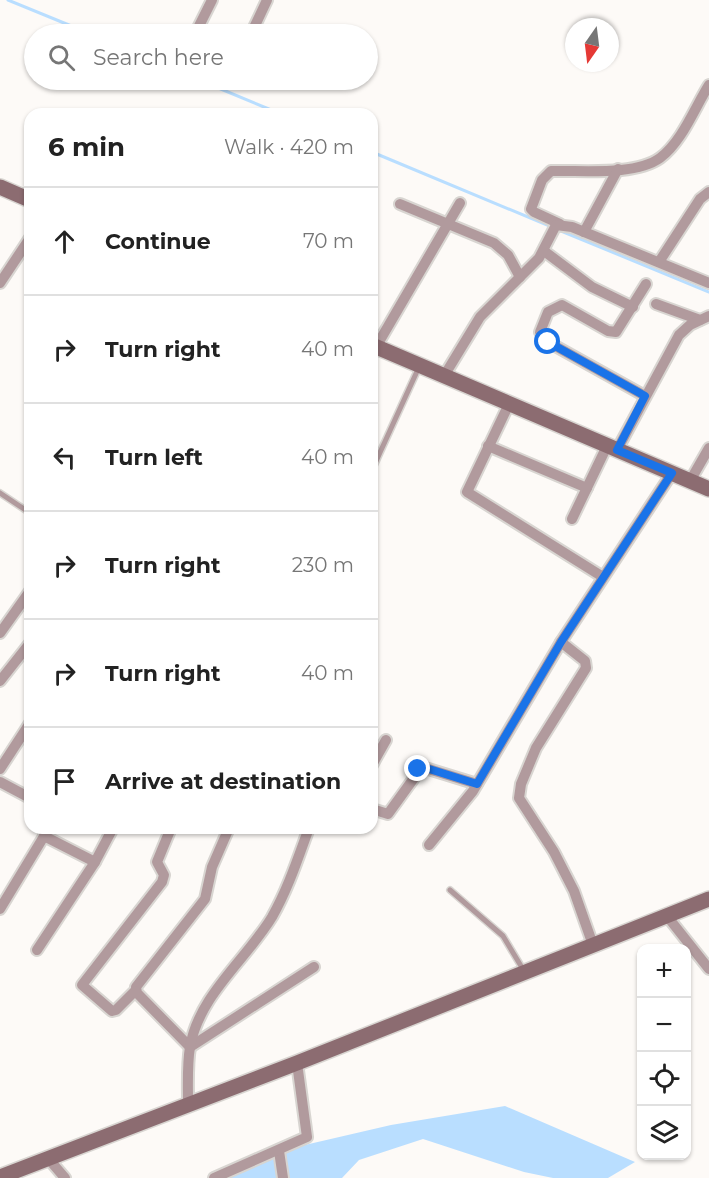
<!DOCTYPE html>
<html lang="en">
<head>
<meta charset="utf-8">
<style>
	:root { --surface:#fff; --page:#f6f6f6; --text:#222; --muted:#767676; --line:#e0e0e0 }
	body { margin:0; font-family:Montserrat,sans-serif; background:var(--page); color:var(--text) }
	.controls { position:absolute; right:18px; bottom:18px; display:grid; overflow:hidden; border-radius:12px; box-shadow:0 2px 4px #0004 }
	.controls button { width:54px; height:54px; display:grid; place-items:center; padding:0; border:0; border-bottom:2px solid var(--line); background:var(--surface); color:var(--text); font:30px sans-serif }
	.compass { position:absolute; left:565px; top:18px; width:54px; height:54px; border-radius:50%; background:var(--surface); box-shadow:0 2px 4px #0004; rotate:194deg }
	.stop { position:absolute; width:18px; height:18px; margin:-14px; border:4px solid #1a73e8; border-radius:50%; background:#fff }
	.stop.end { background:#1a73e8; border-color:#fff; box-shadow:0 2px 6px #0008 }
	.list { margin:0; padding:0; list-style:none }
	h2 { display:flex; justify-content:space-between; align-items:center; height:78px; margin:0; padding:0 24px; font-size:26px }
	h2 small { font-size:20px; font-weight:400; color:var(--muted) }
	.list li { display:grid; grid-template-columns:39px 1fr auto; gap:18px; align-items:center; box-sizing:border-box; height:108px; padding:0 24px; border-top:2px solid var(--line) }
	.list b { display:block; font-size:22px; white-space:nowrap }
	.list em { font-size:20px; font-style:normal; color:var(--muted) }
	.icon { flex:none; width:33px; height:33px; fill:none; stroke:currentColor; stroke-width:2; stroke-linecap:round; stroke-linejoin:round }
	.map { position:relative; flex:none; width:709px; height:1178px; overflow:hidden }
	.search { position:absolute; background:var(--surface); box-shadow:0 2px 4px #0004; left:24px; top:24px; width:354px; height:66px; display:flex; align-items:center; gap:15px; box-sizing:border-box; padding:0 21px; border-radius:33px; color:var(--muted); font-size:22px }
	.panel { position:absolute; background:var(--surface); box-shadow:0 2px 4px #0004; left:24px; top:108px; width:354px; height:726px; border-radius:18px }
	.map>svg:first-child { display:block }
</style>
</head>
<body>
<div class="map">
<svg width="709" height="1178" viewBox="0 0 709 1178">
	<rect width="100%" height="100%" fill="#fdfaf7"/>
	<!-- water -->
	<polygon fill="#b9deff" points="505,1106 635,1162 608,1178 553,1178 524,1172 423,1139 359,1160 342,1178 219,1178 266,1154 391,1125"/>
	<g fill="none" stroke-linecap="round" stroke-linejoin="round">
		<!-- stream -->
		<g stroke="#b9deff" stroke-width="3">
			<polyline points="8,0 91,34"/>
			<polyline points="199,80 281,114"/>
			<polyline points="372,152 552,227"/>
			<polyline points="561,231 709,292"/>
		</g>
		<!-- lane casing -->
		<g stroke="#d8d5d1" stroke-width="8">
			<g id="lane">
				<polyline points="254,28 268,34"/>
				<polyline points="372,470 419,367"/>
				<polyline points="0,493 30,513"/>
				<polyline points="450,890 503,936 524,971"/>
			</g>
		</g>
		<!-- street casing -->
		<g stroke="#d8d5d1" stroke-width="14">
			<g id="street">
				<polyline points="195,34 212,0"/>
				<polyline points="251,34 267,0"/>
				<polyline points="400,204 494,243 508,255 520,277"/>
				<path d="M560 224 534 212 531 209 542 180 551 171C582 170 635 176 660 158 682 142 695 107 709 85"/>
				<polyline points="584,232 618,169"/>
				<polyline points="544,251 592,287 633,307"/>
				<polyline points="659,262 700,199 709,192"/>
				<polyline points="0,283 30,238"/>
				<polyline points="656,304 700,320"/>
				<polyline points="376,347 460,203"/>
				<polyline points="444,376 480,317 539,258 556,225 572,227 709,283"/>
				<polyline points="645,396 548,342 540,332 548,312 562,305 608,331 616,332 646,284"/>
				<polyline points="509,404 467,492 603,577"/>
				<polyline points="488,446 587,488"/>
				<polyline points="617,450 679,335 690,325 709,316"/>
				<polyline points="690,481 709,448"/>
				<polyline points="572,519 607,446"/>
				<polyline points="0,633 30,591"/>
				<polyline points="561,642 585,661 586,668 536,748 521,784 519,798 554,852 574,891 593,945"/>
				<polyline points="0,681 30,643"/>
				<polyline points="372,765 386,740"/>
				<polyline points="0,769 30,723"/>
				<polyline points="0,782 30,798"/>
				<polyline points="372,809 388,814 422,767 477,784"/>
				<polyline points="229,828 212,867 205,899 136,987 137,993 190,1047 314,967"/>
				<polyline points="44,836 95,862"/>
				<polyline points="429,845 473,791 561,642 672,473"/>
				<polyline points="0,909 49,828"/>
				<polyline points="667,916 709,969"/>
				<polyline points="37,950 95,862 113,828"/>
				<polyline points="135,991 116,1010 112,1011 82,985 162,882 164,875 157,862 171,828"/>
				<path d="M188 1102C188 1084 187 1065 190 1047 199 995 246 960 272 917 288 889 298 858 309 828"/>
				<polyline points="279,1151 283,1178"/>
				<polyline points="47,1157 65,1178"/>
				<polyline points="214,1178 307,1137 297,1063"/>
			</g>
		</g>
		<!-- secondary casing -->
		<g stroke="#d8d5d1" stroke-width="18">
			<g id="secondary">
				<polyline points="0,187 30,200"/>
				<polyline points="372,345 709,489"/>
				<polyline points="0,1177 297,1063 709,899"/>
			</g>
		</g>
		<!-- lane -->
		<use href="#lane" stroke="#b19a9d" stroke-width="5"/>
		<!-- street -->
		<use href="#street" stroke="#b19a9d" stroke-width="10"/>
		<!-- secondary -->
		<use href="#secondary" stroke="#8c6c71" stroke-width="15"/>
	</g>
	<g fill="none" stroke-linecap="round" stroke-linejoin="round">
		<!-- route -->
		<polyline stroke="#1a73e8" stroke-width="8" points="418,769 426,768 477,784 561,642 672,473 617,450 645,396 548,342"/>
	</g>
</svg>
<div class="controls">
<button>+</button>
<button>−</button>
<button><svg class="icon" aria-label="locate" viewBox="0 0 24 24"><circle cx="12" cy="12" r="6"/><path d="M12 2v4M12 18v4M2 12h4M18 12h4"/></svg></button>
<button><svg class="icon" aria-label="layers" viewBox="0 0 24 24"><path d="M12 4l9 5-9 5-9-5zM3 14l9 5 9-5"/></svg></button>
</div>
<svg class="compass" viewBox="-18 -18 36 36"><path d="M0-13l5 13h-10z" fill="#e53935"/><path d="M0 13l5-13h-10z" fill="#767676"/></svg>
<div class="stop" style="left:548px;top:342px"></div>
<div class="stop end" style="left:418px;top:769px"></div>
<div class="search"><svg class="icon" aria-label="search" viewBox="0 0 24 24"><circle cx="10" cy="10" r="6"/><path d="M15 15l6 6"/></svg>Search here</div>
<section class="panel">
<h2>6 min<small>Walk · 420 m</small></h2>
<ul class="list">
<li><svg class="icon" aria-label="ahead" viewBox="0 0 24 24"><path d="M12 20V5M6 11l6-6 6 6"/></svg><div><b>Continue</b></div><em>70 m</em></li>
<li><svg class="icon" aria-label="right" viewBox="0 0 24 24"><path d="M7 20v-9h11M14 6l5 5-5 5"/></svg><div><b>Turn right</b></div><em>40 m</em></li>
<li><svg class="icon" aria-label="left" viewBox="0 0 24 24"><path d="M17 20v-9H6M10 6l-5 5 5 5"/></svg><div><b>Turn left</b></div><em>40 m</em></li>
<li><svg class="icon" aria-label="right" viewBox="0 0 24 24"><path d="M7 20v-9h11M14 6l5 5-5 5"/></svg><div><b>Turn right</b></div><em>230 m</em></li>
<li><svg class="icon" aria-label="right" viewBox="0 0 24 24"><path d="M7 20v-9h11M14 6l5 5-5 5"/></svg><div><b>Turn right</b></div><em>40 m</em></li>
<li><svg class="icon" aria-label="arrive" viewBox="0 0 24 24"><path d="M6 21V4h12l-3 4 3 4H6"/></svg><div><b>Arrive at destination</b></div></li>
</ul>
</section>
</div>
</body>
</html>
